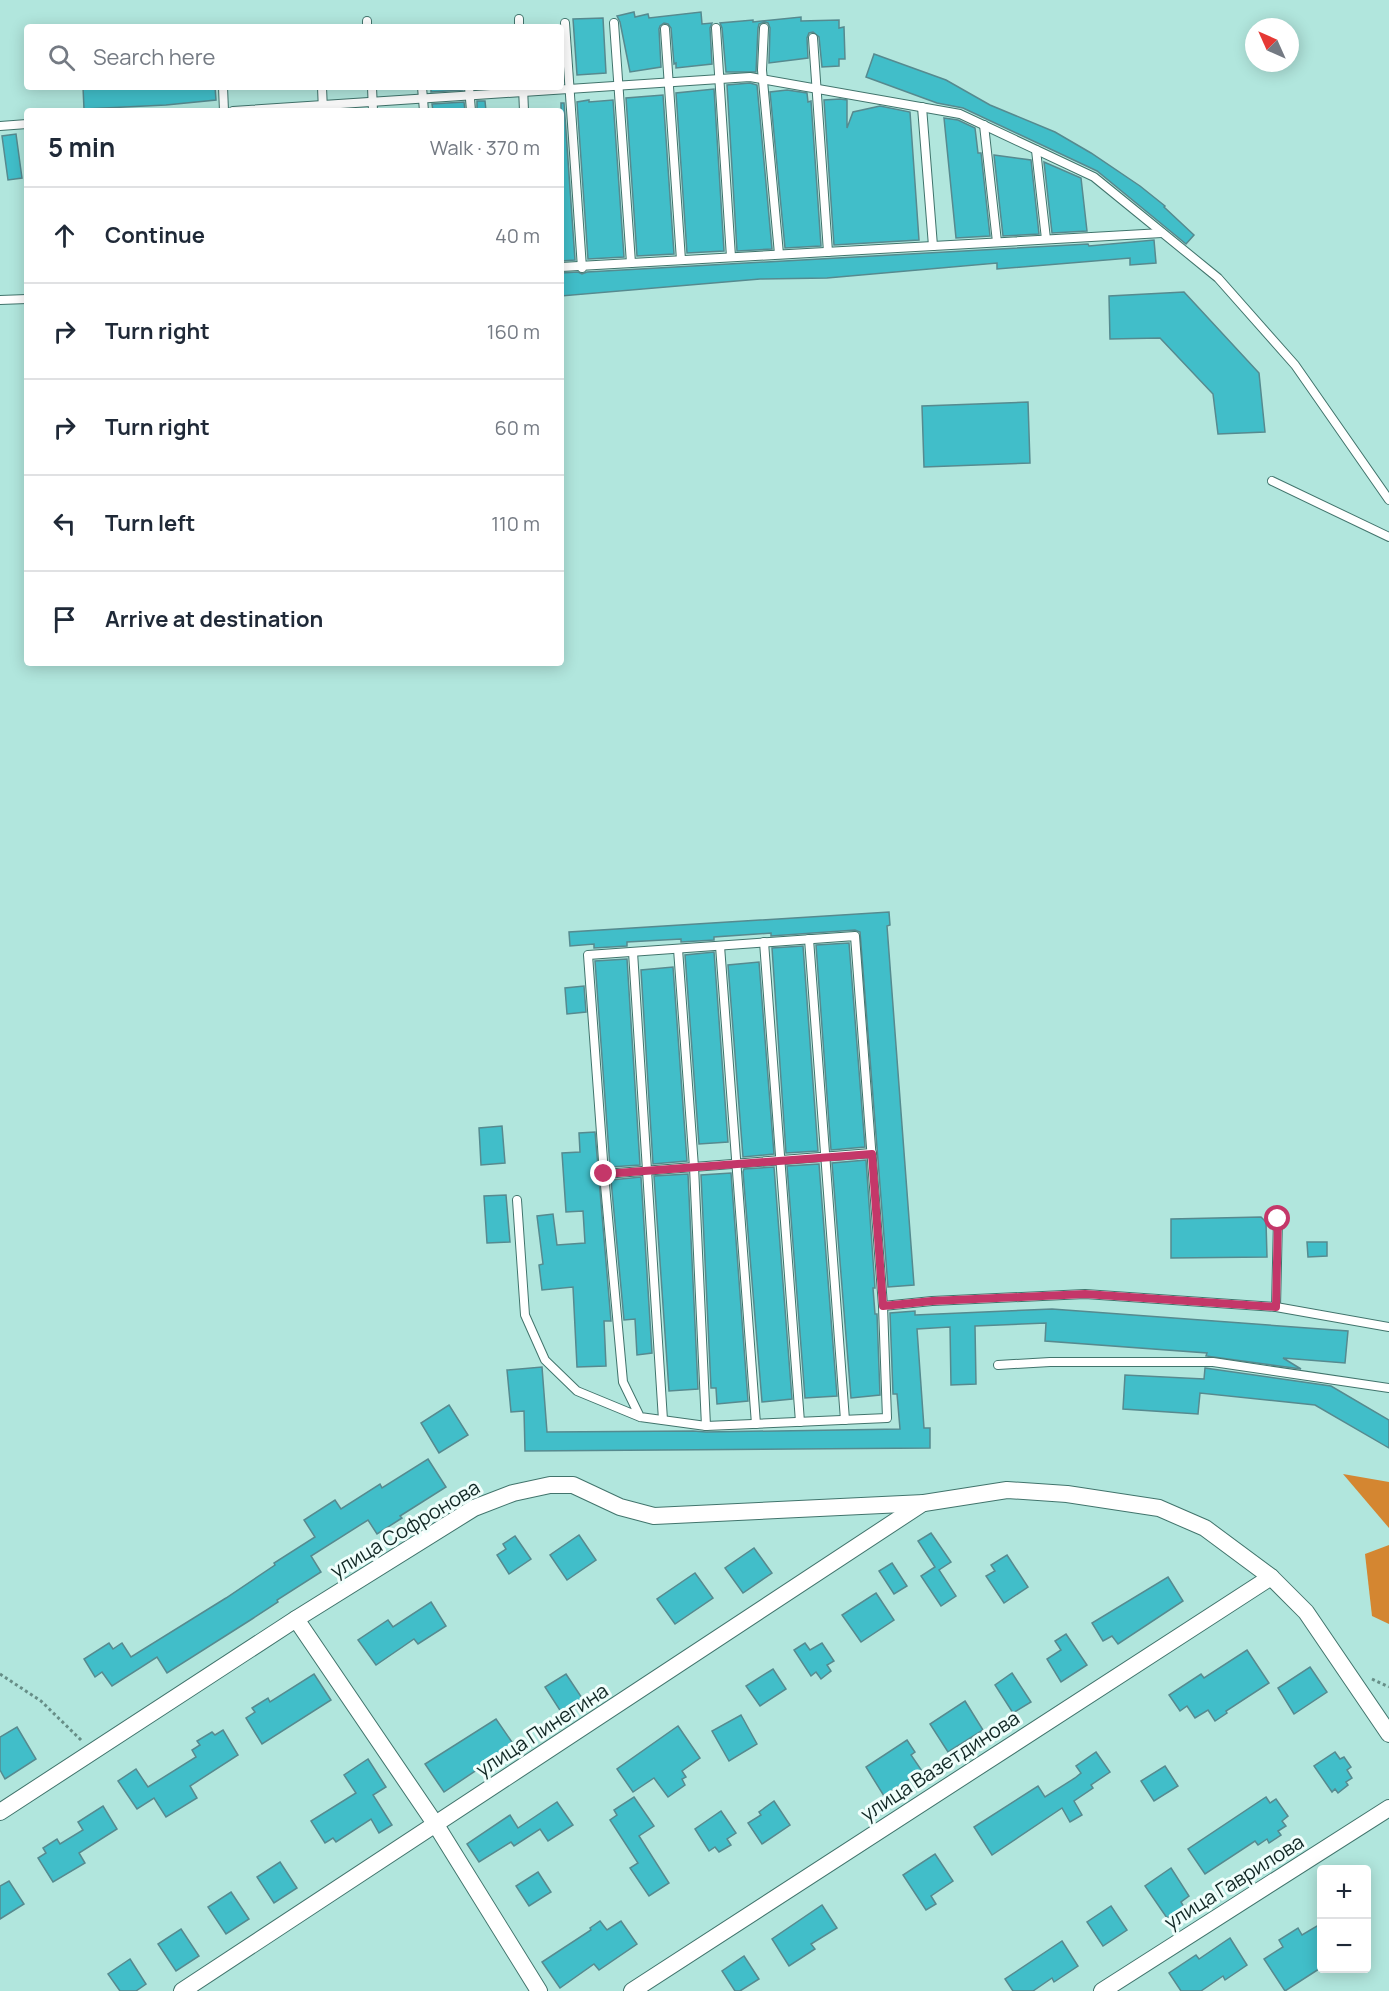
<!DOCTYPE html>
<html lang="en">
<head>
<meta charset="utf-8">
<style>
	:root { --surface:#fff; --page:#f6f6f7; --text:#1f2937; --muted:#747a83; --line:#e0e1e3 }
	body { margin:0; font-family:Manrope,sans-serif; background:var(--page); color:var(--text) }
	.controls { position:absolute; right:18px; bottom:18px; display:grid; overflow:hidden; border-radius:6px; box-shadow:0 3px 15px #0003 }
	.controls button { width:54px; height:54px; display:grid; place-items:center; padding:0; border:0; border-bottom:2px solid var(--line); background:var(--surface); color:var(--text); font:30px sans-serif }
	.compass { position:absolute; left:1245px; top:18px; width:54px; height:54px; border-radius:50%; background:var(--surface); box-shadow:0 3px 15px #0003; rotate:315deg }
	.stop { position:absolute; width:18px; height:18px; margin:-14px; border:4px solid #c43769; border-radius:50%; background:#fff }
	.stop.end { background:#c43769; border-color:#fff; box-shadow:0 2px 6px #0008 }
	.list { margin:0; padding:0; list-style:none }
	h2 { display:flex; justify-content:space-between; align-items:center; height:78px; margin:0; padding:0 24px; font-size:26px }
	h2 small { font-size:20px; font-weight:400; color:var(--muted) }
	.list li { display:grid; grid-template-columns:39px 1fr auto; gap:18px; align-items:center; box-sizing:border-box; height:96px; padding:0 24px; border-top:2px solid var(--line) }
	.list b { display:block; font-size:22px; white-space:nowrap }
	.list em { font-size:20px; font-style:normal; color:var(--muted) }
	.icon { flex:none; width:33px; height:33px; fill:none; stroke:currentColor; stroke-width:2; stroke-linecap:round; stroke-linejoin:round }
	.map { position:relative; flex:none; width:1389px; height:1991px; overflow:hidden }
	.search { position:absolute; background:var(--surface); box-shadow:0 3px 15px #0003; left:24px; top:24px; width:540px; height:66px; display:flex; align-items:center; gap:15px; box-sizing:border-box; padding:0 21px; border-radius:6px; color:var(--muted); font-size:22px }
	.panel { position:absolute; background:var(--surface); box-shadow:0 3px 15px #0003; left:24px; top:108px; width:540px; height:558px; border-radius:6px }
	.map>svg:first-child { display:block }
</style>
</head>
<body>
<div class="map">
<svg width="1389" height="1991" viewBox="0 0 1389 1991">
	<rect width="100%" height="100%" fill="#b1e6dd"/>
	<!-- forest -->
	<g fill="#d48631">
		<polygon points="1343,1474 1389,1482 1389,1528"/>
		<polygon points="1389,1545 1389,1624 1372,1616 1365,1554"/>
	</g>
	<!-- building -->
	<g fill="#41bec9" stroke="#568a8f" stroke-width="1.5">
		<polygon points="634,12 635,17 648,14 649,18 701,12 702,24 712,23 710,28 712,64 676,68 676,63 674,64 671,28 668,24 664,23 660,26 659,29 661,67 630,72 620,22 617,16"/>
		<polygon points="801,17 801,21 839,20 839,28 844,27 845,59 839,59 839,66 822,67 819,37 813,32 809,33 807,38 808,58 769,63 770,28 768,23 764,22 759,24 758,28 756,72 726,72 722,28 720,23 753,20 753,22"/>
		<polygon points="603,18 606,73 577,75 573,19"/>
		<polygon points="874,54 946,80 990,105 1055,132 1091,153 1140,186 1165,206 1164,207 1194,235 1186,244 1097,171 963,108 937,103 866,77"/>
		<polygon points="750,83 757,85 772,249 737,251 727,85"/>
		<polygon points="83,87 215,87 216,100 166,105 84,109"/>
		<polygon points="431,87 463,87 463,90 431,92"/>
		<polygon points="714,89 724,251 687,253 676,93"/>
		<polygon points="787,90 807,93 808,102 811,101 821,246 785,248 770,92"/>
		<polygon points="663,95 674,254 637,256 626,98"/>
		<polygon points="840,99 847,100 847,128 853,112 880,106 910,112 919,240 834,245 824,100"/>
		<polygon points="589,100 589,102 613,100 624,257 588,259 577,102"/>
		<polygon points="477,101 485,101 486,111 477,111"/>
		<polygon points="464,102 465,111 433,111 432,104"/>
		<polygon points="561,103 564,103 575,260 561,261"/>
		<polygon points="944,118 958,120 975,128 978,153 981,153 990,236 956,238"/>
		<polygon points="16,134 22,178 8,180 2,136"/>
		<polygon points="994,155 1031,160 1039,234 1003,236"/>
		<polygon points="1044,162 1081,178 1087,231 1052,233"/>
		<polygon points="1154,240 1156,263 1130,265 1130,258 997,269 997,263 827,278 760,279 561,296 561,273 578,272 582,274 587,272 1088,244 1089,246"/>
		<polygon points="1184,292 1259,373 1265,432 1218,434 1213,394 1160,338 1110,339 1109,296"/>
		<polygon points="1028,402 1030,463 924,467 922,406"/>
		<polygon points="889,912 890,925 887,926 914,1285 888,1287 860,932 855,930 771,936 771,933 714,937 714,940 681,942 681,939 627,942 627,946 594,948 594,944 570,946 569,932"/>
		<polygon points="849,943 865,1147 831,1150 816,945"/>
		<polygon points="803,946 818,1151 786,1153 772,948"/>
		<polygon points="714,952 728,1142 699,1144 685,955"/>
		<polygon points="627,959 640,1165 610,1167 595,961"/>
		<polygon points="759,962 774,1154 743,1157 728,965"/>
		<polygon points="673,967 687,1161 653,1164 641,970"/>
		<polygon points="584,986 586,1012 567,1014 565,988"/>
		<polygon points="502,1126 505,1163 481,1165 479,1128"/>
		<polygon points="595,1132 611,1321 604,1321 606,1366 577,1367 573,1287 542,1290 539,1265 543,1264 537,1216 553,1214 557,1245 585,1243 583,1211 566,1212 562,1153 580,1152 579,1133"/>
		<polygon points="866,1160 875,1288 873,1288 875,1314 877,1314 880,1395 851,1398 832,1163"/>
		<polygon points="819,1164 837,1396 805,1398 787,1166"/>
		<polygon points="774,1167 792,1399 762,1402 743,1172 744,1169"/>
		<polygon points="731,1173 748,1401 717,1404 716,1388 711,1388 701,1175"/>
		<polygon points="688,1174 698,1389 669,1391 654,1176"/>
		<polygon points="641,1177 652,1353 637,1355 635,1319 624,1320 611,1180"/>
		<polygon points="506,1195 510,1242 487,1243 484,1196"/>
		<polygon points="1261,1217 1266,1222 1267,1257 1171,1258 1171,1219"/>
		<polygon points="1307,1242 1327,1242 1327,1256 1308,1257"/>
		<polygon points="1052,1309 1348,1331 1345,1363 1283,1358 1301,1369 1206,1356 1207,1353 1045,1341 1046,1323 975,1326 976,1384 951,1385 950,1327 917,1329 924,1428 930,1428 930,1448 525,1451 524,1411 511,1412 507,1370 542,1367 547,1432 693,1431 706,1432 900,1429 897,1394 893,1394 890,1313 915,1311 915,1315"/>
		<polygon points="1205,1368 1331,1386 1389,1420 1389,1448 1315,1405 1200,1393 1198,1414 1123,1409 1125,1375 1204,1379"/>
		<polygon points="449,1405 468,1435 439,1453 421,1423"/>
		<polygon points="428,1459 446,1487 400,1516 402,1518 377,1534 368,1520 311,1556 321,1572 277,1600 278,1602 252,1619 167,1673 157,1657 112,1686 102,1672 95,1677 84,1659 109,1643 113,1649 122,1643 131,1657 226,1598 275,1565 274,1563 315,1537 304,1520 335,1500 341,1509 380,1484 382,1488"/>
		<polygon points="931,1533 951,1562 939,1570 956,1596 941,1606 921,1576 935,1567 918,1541"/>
		<polygon points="579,1535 596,1560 567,1580 550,1555"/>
		<polygon points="515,1536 531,1559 509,1574 497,1555 506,1549 503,1544"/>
		<polygon points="754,1548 772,1573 743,1593 725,1568"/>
		<polygon points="1007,1555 1028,1587 1004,1603 986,1576 995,1571 991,1565"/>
		<polygon points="892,1563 907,1586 894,1594 879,1571"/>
		<polygon points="695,1573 713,1598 675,1624 657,1599"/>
		<polygon points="1168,1577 1183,1601 1118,1644 1112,1636 1103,1641 1092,1623"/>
		<polygon points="876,1593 894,1620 861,1642 842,1615"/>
		<polygon points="431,1602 446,1626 418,1644 414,1639 376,1665 358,1640 388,1620 393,1627"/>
		<polygon points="1066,1634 1087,1665 1061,1682 1047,1659 1061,1650 1055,1641"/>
		<polygon points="805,1643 810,1650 822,1643 834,1661 827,1665 831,1671 821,1679 816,1672 811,1676 794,1650"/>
		<polygon points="1247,1650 1269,1683 1226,1711 1227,1713 1215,1721 1208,1710 1195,1718 1187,1706 1180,1711 1169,1695 1201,1674 1204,1678"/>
		<polygon points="1310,1667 1327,1692 1294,1714 1278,1688"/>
		<polygon points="773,1669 786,1689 760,1706 746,1686"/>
		<polygon points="1012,1673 1031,1702 1013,1713 995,1685"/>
		<polygon points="314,1674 331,1700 262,1744 246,1718 255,1712 252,1708 268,1698 270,1702"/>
		<polygon points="566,1674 584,1701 563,1715 545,1687"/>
		<polygon points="965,1701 983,1730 948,1752 930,1724"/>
		<polygon points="741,1715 757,1744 729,1761 712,1731"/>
		<polygon points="496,1719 514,1745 444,1792 425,1764"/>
		<polygon points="678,1726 700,1758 682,1771 686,1777 682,1779 685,1785 668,1797 654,1778 633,1792 617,1769"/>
		<polygon points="17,1727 36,1759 5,1779 0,1770 0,1737"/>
		<polygon points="223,1730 238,1755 190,1786 197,1798 166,1817 154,1798 137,1809 118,1781 136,1769 148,1787 196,1757 192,1750 200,1745 197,1741 212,1732 215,1735"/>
		<polygon points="907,1740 915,1752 911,1755 922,1771 884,1796 866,1767"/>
		<polygon points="1096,1752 1110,1772 1091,1785 1093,1788 1074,1801 1082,1815 1070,1822 1062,1808 992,1855 974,1827 1038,1786 1045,1797 1075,1778 1081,1773 1076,1766"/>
		<polygon points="1335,1752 1340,1759 1344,1757 1351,1767 1347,1770 1352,1778 1346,1782 1348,1785 1338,1793 1335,1789 1332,1792 1314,1766"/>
		<polygon points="368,1759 386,1787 373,1795 392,1825 379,1833 371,1819 336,1842 333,1838 325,1843 311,1821 356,1793 344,1775"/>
		<polygon points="1165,1766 1178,1786 1154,1801 1141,1781"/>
		<polygon points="634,1797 654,1826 639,1836 669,1883 649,1896 630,1868 638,1863 610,1820 617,1815 614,1810"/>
		<polygon points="1266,1797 1270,1803 1276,1799 1288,1816 1282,1821 1286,1826 1278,1831 1281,1835 1269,1843 1267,1839 1258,1845 1255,1841 1205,1874 1188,1849"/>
		<polygon points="774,1801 790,1825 762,1844 748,1823 761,1815 759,1812"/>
		<polygon points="557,1802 573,1825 548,1841 540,1829 514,1846 511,1842 479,1862 467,1844 510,1815 518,1828"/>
		<polygon points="103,1806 117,1829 79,1853 85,1863 53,1882 38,1858 46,1853 43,1848 57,1839 60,1844 83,1830 78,1822"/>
		<polygon points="721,1811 736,1833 727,1839 731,1845 719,1852 715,1847 709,1851 695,1829"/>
		<polygon points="935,1854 953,1881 931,1896 936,1904 926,1910 903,1875"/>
		<polygon points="280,1862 297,1888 274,1903 257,1877"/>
		<polygon points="1171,1868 1189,1896 1181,1902 1184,1907 1167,1918 1145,1886"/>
		<polygon points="538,1872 551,1892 529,1906 516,1886"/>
		<polygon points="9,1881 24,1904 0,1919 0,1886"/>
		<polygon points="231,1892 249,1919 226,1934 208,1907"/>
		<polygon points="822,1905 837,1928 811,1944 815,1949 789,1966 772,1939"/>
		<polygon points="1111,1906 1127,1930 1103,1946 1087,1922"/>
		<polygon points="600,1921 607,1930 621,1921 637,1944 599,1970 594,1964 560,1988 542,1962 591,1930 590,1928"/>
		<polygon points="1322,1923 1322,1967 1285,1991 1264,1959 1283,1947 1279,1940 1298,1928 1302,1935"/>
		<polygon points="181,1929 199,1956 176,1971 158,1944"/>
		<polygon points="1230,1938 1247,1965 1225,1980 1223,1976 1201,1991 1181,1991 1169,1973 1196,1955 1199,1959"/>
		<polygon points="1062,1941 1078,1966 1054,1982 1052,1978 1033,1991 1013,1991 1005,1979"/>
		<polygon points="744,1956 759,1979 740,1991 735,1991 722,1971"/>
		<polygon points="130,1959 146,1984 136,1991 120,1991 108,1974"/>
	</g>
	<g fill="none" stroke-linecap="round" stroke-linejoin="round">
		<!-- service casing -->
		<g stroke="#41746c" stroke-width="10">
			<g id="service">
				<polyline points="519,19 519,27"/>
				<polyline points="367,21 367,27"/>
				<polyline points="565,23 582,268"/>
				<polyline points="614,23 631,263"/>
				<polyline points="716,28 731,257"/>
				<polyline points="764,28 762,70 779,254"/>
				<polyline points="665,29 681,260"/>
				<polyline points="813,38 828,252"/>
				<polyline points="223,87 224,111"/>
				<polyline points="322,87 323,111"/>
				<polyline points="372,87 373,111"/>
				<polyline points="422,87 424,111"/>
				<polyline points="469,87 471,111"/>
				<polyline points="523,87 524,111"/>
				<polyline points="922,107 933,246"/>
				<polyline points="233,111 750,77 960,114 1094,177 1218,278 1295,365 1389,500"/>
				<polyline points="984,125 997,242"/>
				<polyline points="0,126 27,124"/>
				<polyline points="1036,150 1046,239"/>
				<polyline points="561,267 1162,233"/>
				<polyline points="0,300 27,299"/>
				<polyline points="1272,481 1389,537"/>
				<polyline points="809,939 845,1420"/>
				<polyline points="764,942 800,1422"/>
				<polyline points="720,946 756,1424"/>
				<polyline points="678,949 694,1167 706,1426"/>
				<polyline points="633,952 663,1420"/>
				<polyline points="604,1174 872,1153"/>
				<polyline points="517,1200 525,1315 545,1360 577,1391 640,1417 706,1426 887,1418 883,1306 855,936 588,955 604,1174 623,1382 640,1417"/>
				<polyline points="883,1306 932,1301 1085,1294 1276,1307 1389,1327"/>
				<polyline points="1276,1307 1278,1219"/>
				<polyline points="998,1365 1050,1362 1213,1362 1389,1388"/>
			</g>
		</g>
		<!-- minor casing -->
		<g stroke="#41746c" stroke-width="18">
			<g id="minor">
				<polyline points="296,1619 436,1825 539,1991"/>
				<polyline points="0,1812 296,1619 474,1508 513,1493 550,1485 573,1485 620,1507 654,1516 924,1503 1007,1490 1067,1494 1159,1508 1205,1528 1271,1577 1306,1612 1389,1734"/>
				<polyline points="182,1991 923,1503"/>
				<polyline points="632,1991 1271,1577"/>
				<polyline points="1102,1991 1389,1808"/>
			</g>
		</g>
		<!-- path -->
		<g stroke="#678e87" stroke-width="3" stroke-dasharray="3 3" stroke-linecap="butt">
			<polyline points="0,1674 41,1701 82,1741"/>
			<polyline points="1372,1679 1389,1687"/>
		</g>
		<!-- service -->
		<use href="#service" stroke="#fff" stroke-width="8"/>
		<!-- minor -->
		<use href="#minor" stroke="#fff" stroke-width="16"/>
	</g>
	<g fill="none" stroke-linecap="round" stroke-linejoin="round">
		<!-- route -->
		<polyline stroke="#c43769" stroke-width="8" points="604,1174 872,1154 883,1306 932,1301 1085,1294 1276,1307 1278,1219"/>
	</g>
	<g text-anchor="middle" stroke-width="6" stroke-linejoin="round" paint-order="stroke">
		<!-- street labels -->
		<g font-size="20" fill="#122825" stroke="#effefb">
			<text transform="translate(405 1529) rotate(-31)" y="7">улица Софронова</text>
			<text transform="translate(542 1730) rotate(-33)" y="7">улица Пинегина</text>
			<text transform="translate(940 1766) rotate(-33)" y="7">улица Вазетдинова</text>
			<text transform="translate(1234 1882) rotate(-32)" y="7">улица Гаврилова</text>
		</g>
	</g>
</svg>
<div class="controls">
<button>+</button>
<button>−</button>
</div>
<svg class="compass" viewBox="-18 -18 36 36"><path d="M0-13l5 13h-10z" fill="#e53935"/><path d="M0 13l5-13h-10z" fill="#747a83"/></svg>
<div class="stop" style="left:1278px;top:1219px"></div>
<div class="stop end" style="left:604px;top:1174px"></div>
<div class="search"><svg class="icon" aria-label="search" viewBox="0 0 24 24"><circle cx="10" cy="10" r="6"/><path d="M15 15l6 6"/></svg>Search here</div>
<section class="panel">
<h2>5 min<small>Walk · 370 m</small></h2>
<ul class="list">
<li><svg class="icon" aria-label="ahead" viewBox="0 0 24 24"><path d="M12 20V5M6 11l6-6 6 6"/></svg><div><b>Continue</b></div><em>40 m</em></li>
<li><svg class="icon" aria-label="right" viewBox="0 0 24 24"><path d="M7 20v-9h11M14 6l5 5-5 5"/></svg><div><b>Turn right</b></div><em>160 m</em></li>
<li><svg class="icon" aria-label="right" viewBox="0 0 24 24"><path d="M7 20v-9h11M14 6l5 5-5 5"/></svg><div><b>Turn right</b></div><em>60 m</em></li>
<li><svg class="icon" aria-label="left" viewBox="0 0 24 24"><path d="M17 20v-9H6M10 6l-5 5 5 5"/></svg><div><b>Turn left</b></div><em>110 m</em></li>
<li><svg class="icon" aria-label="arrive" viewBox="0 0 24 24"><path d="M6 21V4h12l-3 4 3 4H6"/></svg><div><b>Arrive at destination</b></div></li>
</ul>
</section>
</div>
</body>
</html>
